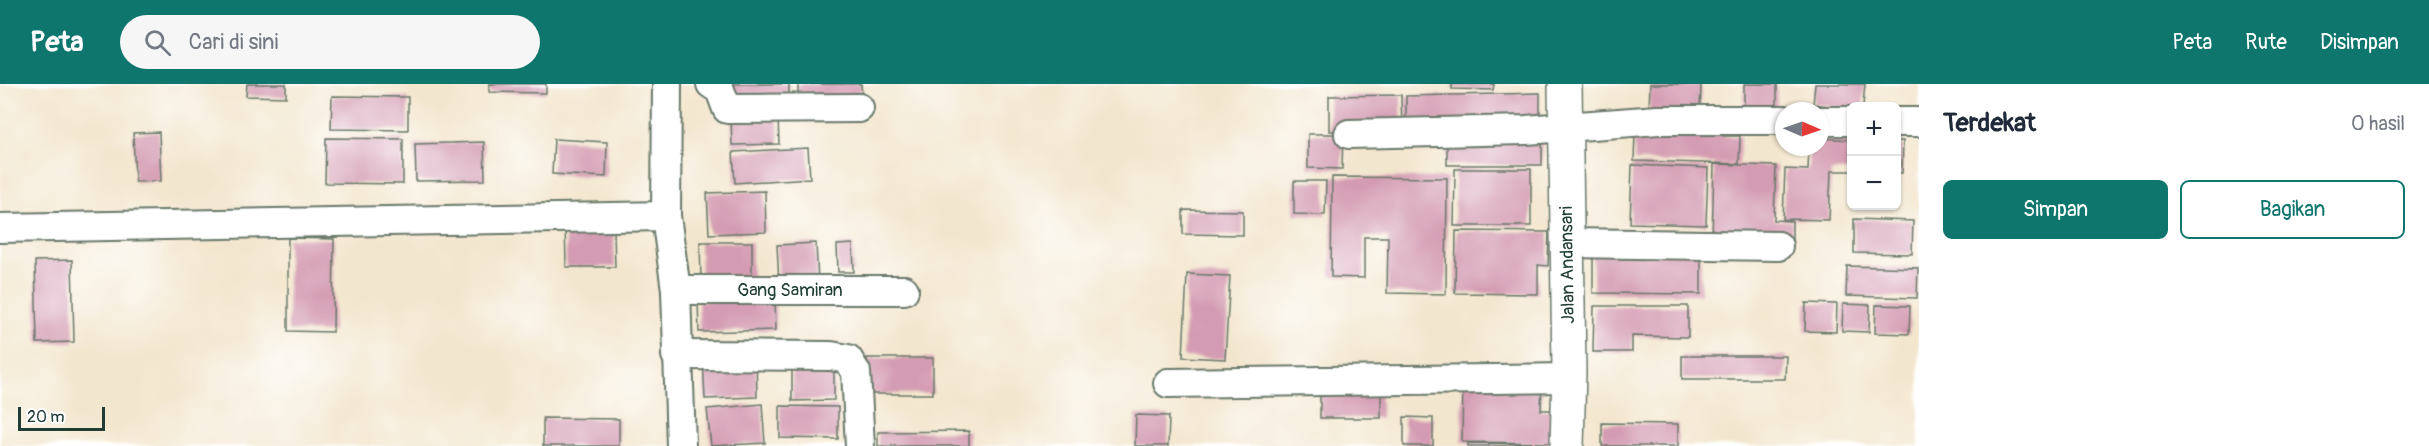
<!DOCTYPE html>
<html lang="id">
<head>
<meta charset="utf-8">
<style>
	:root { --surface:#fff; --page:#f6f6f7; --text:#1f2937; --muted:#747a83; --line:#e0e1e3; --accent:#0f766e }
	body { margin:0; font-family:Pangolin,sans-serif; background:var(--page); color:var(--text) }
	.controls { position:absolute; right:18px; top:18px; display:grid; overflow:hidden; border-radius:9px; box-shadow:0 2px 4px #0004 }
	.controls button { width:54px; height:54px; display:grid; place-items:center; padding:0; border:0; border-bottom:2px solid var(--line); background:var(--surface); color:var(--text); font:30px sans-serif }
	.compass { position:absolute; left:1775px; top:18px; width:54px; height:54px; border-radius:50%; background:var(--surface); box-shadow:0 2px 4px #0004; rotate:92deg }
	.scale { position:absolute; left:18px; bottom:15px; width:87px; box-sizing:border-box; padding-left:6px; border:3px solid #1f3d34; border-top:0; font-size:16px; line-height:21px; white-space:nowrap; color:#1f3d34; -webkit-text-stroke:4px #fff; paint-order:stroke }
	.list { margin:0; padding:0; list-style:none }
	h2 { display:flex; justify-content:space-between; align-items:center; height:78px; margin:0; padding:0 24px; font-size:26px }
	h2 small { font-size:20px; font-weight:400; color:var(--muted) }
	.actions { display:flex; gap:12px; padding:18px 24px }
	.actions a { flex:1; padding:14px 0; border:2px solid var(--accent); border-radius:9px; text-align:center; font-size:21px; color:var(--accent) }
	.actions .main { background:var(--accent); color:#fff }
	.icon { flex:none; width:33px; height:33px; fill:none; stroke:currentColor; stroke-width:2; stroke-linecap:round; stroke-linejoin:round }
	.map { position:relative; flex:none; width:1919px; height:362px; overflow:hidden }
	header { display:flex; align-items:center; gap:36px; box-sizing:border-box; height:84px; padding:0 30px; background:var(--accent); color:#fff }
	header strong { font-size:28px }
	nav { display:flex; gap:33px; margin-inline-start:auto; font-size:21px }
	.search { width:420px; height:54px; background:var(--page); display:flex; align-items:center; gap:15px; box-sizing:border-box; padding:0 21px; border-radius:33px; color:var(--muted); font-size:22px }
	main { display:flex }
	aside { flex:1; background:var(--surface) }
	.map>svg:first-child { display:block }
</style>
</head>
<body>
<header>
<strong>Peta</strong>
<div class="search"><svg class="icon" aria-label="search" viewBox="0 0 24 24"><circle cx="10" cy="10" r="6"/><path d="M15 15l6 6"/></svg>Cari di sini</div>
<nav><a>Peta</a><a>Rute</a><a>Disimpan</a></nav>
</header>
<main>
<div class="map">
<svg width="1919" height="362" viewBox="0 0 1919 362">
	<rect width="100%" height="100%" fill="#fff"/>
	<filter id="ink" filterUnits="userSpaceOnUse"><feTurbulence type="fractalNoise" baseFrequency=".0167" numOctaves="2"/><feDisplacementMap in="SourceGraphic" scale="12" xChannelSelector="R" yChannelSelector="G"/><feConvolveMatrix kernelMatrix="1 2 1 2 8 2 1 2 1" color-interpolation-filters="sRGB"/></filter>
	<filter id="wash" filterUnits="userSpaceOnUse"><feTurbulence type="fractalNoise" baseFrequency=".008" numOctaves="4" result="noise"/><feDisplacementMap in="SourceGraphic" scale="24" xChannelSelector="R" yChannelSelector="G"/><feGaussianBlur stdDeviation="1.35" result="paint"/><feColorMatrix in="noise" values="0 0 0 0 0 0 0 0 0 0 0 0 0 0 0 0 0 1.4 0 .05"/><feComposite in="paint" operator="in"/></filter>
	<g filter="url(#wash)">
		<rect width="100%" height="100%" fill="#f3e6ce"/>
		<g id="blocks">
			<!-- building -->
			<g fill="#d49cb2">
				<polygon points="247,0 286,0 286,13 246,12"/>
				<polygon points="489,0 546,0 546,9 489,8"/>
				<polygon points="731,0 789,0 789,14 731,15"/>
				<polygon points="798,0 861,0 862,12 798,14"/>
				<polygon points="1452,0 1494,0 1493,6 1452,5"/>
				<polygon points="1650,0 1701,0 1700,30 1649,29"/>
				<rect x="1744" y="0" width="33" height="24"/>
				<polygon points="1815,0 1865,0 1863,22 1852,22 1852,25 1813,20"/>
				<polygon points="1540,9 1540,43 1406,45 1406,12"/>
				<polygon points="1401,11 1402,46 1329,47 1329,12"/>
				<polygon points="332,12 408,13 408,46 331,45"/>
				<polygon points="778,33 779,60 732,61 731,34"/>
				<polygon points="1723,43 1723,52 1740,52 1739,80 1634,77 1635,49"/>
				<polygon points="159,48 161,97 135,98 133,49"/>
				<polygon points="1447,48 1542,50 1542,81 1447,81"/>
				<polygon points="1308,50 1343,50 1342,85 1308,84"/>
				<polygon points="326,54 403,55 403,100 325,99"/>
				<polygon points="1820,54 1852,56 1852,87 1831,87 1829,136 1783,135 1785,85 1808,86 1809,63 1820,63"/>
				<polygon points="554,55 607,58 606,93 552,90"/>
				<polygon points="1896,57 1903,57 1902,89 1896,89"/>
				<polygon points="484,58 485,96 416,97 415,60"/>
				<polygon points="808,64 810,94 735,99 733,68"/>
				<polygon points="1714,80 1776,82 1774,136 1792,137 1792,158 1712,155"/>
				<polygon points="1632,81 1708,84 1706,141 1630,139"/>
				<polygon points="1455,85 1531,85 1531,142 1454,142"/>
				<polygon points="1332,93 1447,94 1446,210 1387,209 1388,153 1364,153 1364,194 1331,193"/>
				<polygon points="1294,97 1326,97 1325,131 1294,130"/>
				<polygon points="765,107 766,148 709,150 707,109"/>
				<polygon points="1183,126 1243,127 1243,151 1183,150"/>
				<polygon points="1854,135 1913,137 1912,170 1854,169"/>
				<polygon points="565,137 614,146 615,183 566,183"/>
				<polygon points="1456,147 1549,148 1548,182 1538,181 1538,210 1455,209"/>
				<polygon points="288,154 334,155 333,248 288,247"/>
				<polygon points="700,158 752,158 752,196 701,197"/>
				<polygon points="816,159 818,198 779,200 777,161"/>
				<polygon points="853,160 854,188 838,188 837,161"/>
				<polygon points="1593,165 1701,166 1701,210 1593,209"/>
				<polygon points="72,176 74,258 37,259 35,177"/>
				<polygon points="1847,182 1918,184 1917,214 1846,212"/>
				<polygon points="1187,190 1230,192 1225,275 1183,273"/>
				<polygon points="775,215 776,246 699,248 698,217"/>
				<polygon points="1806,219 1837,220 1836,248 1805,247"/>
				<polygon points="1843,220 1870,221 1869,248 1842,247"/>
				<polygon points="1876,221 1910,222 1909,250 1875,249"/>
				<polygon points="1594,222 1688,222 1688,253 1632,252 1632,268 1593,268"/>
				<polygon points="756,272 757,313 705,315 703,274"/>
				<polygon points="1682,272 1786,272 1785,295 1682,295"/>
				<polygon points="867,274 933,274 933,310 868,310"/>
				<polygon points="834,277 834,316 792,317 792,278"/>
				<polygon points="1463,298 1542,299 1541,326 1554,326 1554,359 1462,358"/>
				<rect x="1320" y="310" width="61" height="24"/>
				<polygon points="762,320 765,359 711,362 707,325"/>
				<polygon points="780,322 838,323 838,355 780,354"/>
				<polygon points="1136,331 1169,332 1168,362 1135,362"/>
				<polygon points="1404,333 1433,334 1433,362 1404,362"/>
				<polygon points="543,334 619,335 619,362 543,362"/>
				<polygon points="1602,339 1678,340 1678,362 1602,362"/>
				<polygon points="969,347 969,362 878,362 878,348"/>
				<polygon points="1468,359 1536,360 1536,362 1468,362"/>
			</g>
		</g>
	</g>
	<g filter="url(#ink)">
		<use href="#blocks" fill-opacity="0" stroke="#69786a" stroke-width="1.5"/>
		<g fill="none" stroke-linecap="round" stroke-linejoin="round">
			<!-- street casing -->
			<g stroke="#69786a" stroke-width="32">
				<g id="street">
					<polyline points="667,0 666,132 676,206 681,362"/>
					<polyline points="711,0 720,6 727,25 859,24"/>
					<polyline points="1820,37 1852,37"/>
					<polyline points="1896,38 1919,38"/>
					<polyline points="1349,50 1526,46 1658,36 1784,36"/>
					<polyline points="0,144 666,132"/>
					<polyline points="1566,159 1778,162"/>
					<polyline points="676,206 904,206"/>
					<polyline points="676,271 831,272 848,275 856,288 860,362"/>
					<polyline points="1168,299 1568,294"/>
				</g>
			</g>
			<!-- secondary casing -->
			<g stroke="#69786a" stroke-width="36">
				<polyline id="secondary" points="1565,0 1569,288 1567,362"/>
			</g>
			<!-- street -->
			<use href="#street" stroke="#fff" stroke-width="28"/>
			<!-- secondary -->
			<use href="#secondary" stroke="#fff" stroke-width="33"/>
		</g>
	</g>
	<g text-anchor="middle" stroke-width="4.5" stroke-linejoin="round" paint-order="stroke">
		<!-- street labels -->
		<g font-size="18" fill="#1f3d34" stroke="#fff">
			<text transform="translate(1567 181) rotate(-91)" y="6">Jalan Andansari</text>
			<text x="790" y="212">Gang Samiran</text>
		</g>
	</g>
</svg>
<div class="controls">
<button>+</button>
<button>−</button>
</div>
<svg class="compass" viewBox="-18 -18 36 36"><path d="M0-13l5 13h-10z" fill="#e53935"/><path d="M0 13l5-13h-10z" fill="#747a83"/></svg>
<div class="scale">20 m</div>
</div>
<aside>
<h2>Terdekat<small>0 hasil</small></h2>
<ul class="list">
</ul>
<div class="actions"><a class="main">Simpan</a><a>Bagikan</a></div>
</aside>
</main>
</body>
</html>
